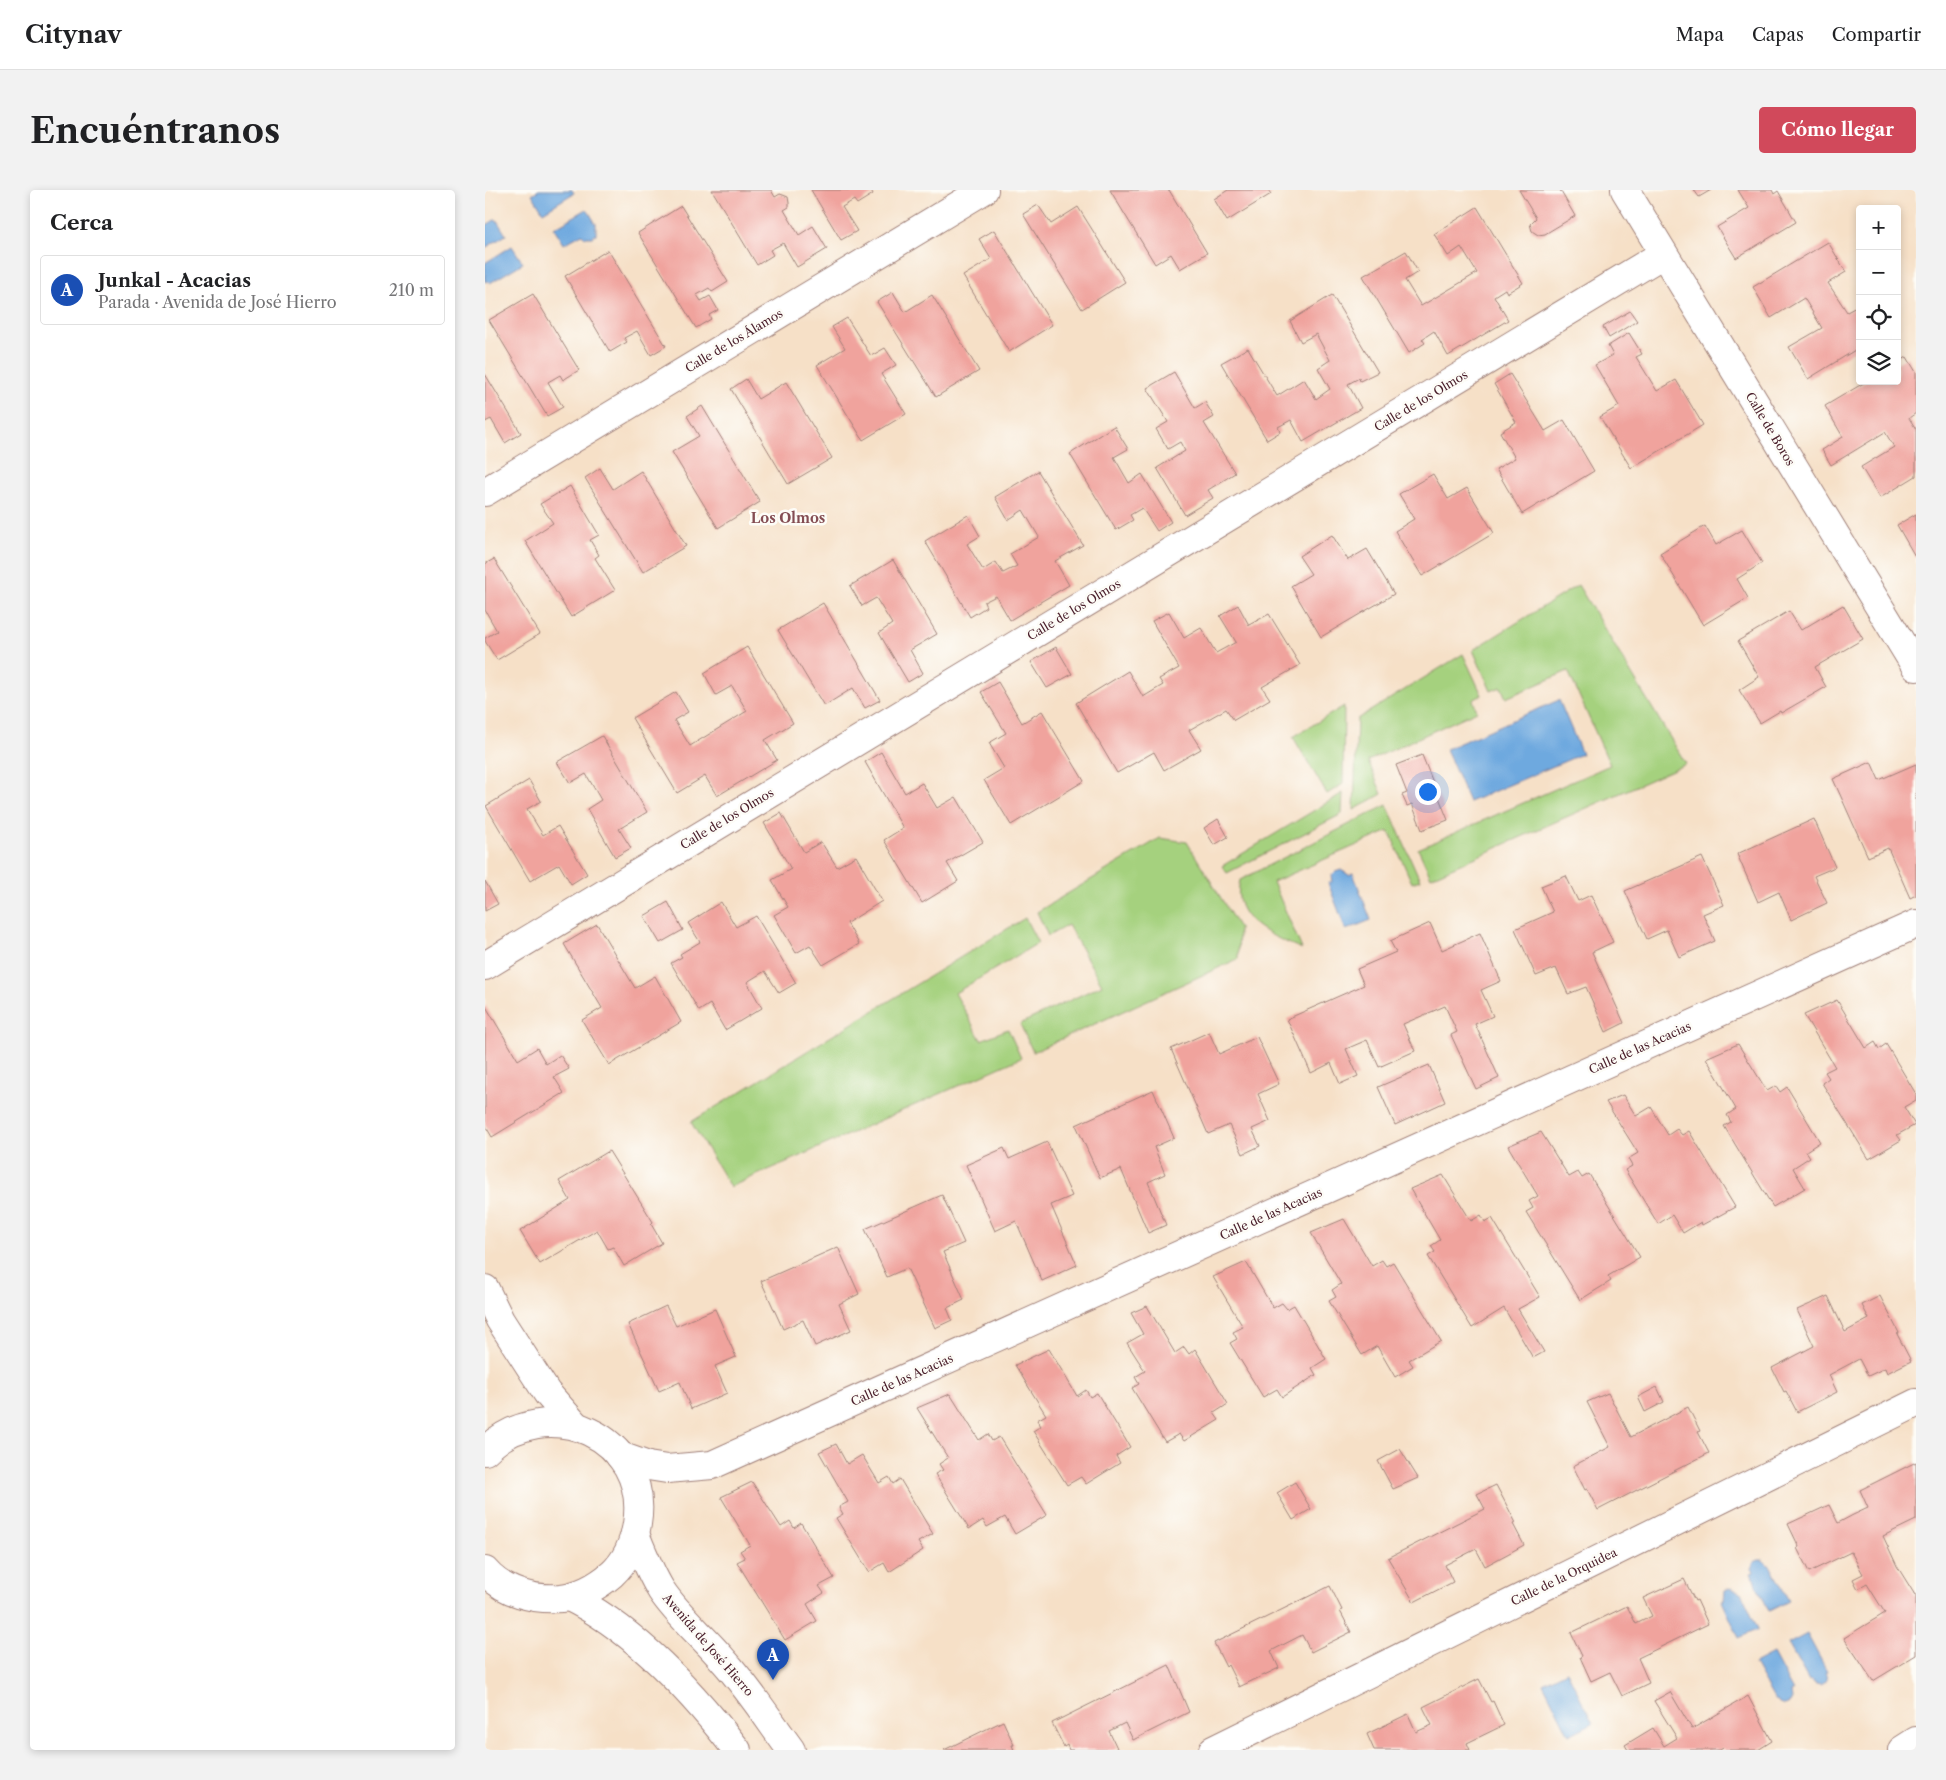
<!DOCTYPE html>
<html lang="es">
<head>
<meta charset="utf-8">
<style>
	:root { --surface:#fff; --page:#f2f2f2; --text:#202124; --muted:#757577; --line:#e0e0e0; --accent:#d1495b }
	body { margin:0; font-family:"Libre Caslon Text",serif; background:var(--page); color:var(--text) }
	.controls { position:absolute; right:15px; top:15px; display:grid; overflow:hidden; border-radius:5px; box-shadow:0 2px 8px #0003 }
	.controls button { width:45px; height:45px; display:grid; place-items:center; padding:0; border:0; border-bottom:1px solid var(--line); background:var(--surface); color:var(--text); font:25px sans-serif }
	.you { position:absolute; left:942px; top:601px; width:18px; height:18px; margin:-12px; border:4px solid #fff; border-radius:50%; background:#1a73e8; box-shadow:0 0 0 8px #1a73e833 }
	.badge { display:grid; place-items:center; width:32px; height:32px; border-radius:50%; background:var(--accent); color:#fff; font-size:16px; font-weight:700 }
	.pin { position:absolute; translate:-50% -41px; filter:drop-shadow(0 1px 2px #0008) }
	.pin::after { content:''; position:absolute; top:26px; width:18px; height:15px; background:inherit; clip-path:polygon(0 0,100% 0,50% 100%) }
	.list { margin:0; padding:0; list-style:none }
	h2 { display:flex; justify-content:space-between; align-items:center; height:65px; margin:0; padding:0 20px; font-size:21px }
	h2 small { font-size:16px; font-weight:400; color:var(--muted) }
	.list li { display:grid; grid-template-columns:32px 1fr auto; gap:15px; align-items:center; box-sizing:border-box; height:70px; margin:0 10px 10px; padding:0 10px; border:1px solid var(--line); border-radius:5px }
	.list b { display:block; font-size:19px; white-space:nowrap }
	.list p { margin:0; font-size:16px; white-space:nowrap; color:var(--muted) }
	.list em { font-size:16px; font-style:normal; color:var(--muted) }
	.icon { flex:none; width:28px; height:28px; fill:none; stroke:currentColor; stroke-width:2; stroke-linecap:round; stroke-linejoin:round }
	.map { position:relative; flex:none; width:1431px; height:1560px; overflow:hidden; border-radius:5px }
	header { display:flex; align-items:center; gap:30px; box-sizing:border-box; height:70px; padding:0 25px; background:var(--surface); border-bottom:1px solid var(--line) }
	header strong { font-size:24px }
	nav { display:flex; gap:28px; margin-inline-start:auto; font-size:18px }
	.intro { display:flex; align-items:center; justify-content:space-between; box-sizing:border-box; height:120px; padding:0 30px }
	h1 { margin:0; font-size:35px }
	.button { padding:12px 22px; border-radius:5px; background:var(--accent); color:#fff; font-size:18px; font-weight:700 }
	main { display:flex; gap:30px; padding:0 30px }
	aside { flex:1; background:var(--surface); border-radius:5px; box-shadow:0 2px 8px #0003 }
	.map>svg:first-child { display:block }
</style>
</head>
<body>
<header>
<strong>Citynav</strong>
<nav><a>Mapa</a><a>Capas</a><a>Compartir</a></nav>
</header>
<div class="intro"><h1>Encuéntranos</h1><a class="button">Cómo llegar</a></div>
<main>
<aside>
<h2>Cerca<small></small></h2>
<ul class="list">
<li><span class="badge" style="background:#1a4fb4">A</span><div><b>Junkal - Acacias</b><p>Parada · Avenida de José Hierro</p></div><em>210 m</em></li>
</ul>
</aside>
<div class="map">
<svg width="1431" height="1560" viewBox="0 0 1431 1560">
	<rect width="100%" height="100%" fill="#fdfcf7"/>
	<filter id="ink" filterUnits="userSpaceOnUse"><feTurbulence type="fractalNoise" baseFrequency=".02" numOctaves="2"/><feDisplacementMap in="SourceGraphic" scale="10" xChannelSelector="R" yChannelSelector="G"/><feConvolveMatrix kernelMatrix="1 2 1 2 8 2 1 2 1" color-interpolation-filters="sRGB"/></filter>
	<filter id="wash" filterUnits="userSpaceOnUse"><feTurbulence type="fractalNoise" baseFrequency=".0096" numOctaves="4" result="noise"/><feDisplacementMap in="SourceGraphic" scale="20" xChannelSelector="R" yChannelSelector="G"/><feGaussianBlur stdDeviation="1.12" result="paint"/><feColorMatrix in="noise" values="0 0 0 0 0 0 0 0 0 0 0 0 0 0 0 0 0 1.4 0 .05"/><feComposite in="paint" operator="in"/></filter>
	<g filter="url(#wash)">
		<rect width="100%" height="100%" fill="#f6e0c7"/>
		<!-- green -->
		<g fill="#a5d17e" stroke="#787854">
			<polygon points="1093,395 1201,574 946,687 933,659 1125,575 1083,481 1021,508 1016,497 1006,501 988,460"/>
			<polygon points="978,464 997,505 988,510 992,521 883,571 897,604 869,620 872,529"/>
			<polygon points="859,516 858,594 842,604 808,547"/>
			<polygon points="858,603 857,624 742,683 737,676"/>
			<path d="M902 615 935 690 927 693 904 641 788 692 817 759C787 746 745 731 755 690Z"/>
			<polygon points="675,648 702,652 754,738 753,769 548,862 535,834 617,795 583,735 563,746 552,722"/>
			<polygon points="540,728 553,753 470,803 496,850 523,839 536,868 245,997 206,932"/>
		</g>
		<!-- water -->
		<g fill="#6ea9df" stroke="#5c6485">
			<polygon points="54,0 87,0 89,3 58,22 47,4"/>
			<polygon points="102,19 111,34 111,44 107,47 100,47 97,44 79,54 69,38"/>
			<polygon points="11,29 21,45 0,58 0,36"/>
			<polygon points="27,56 38,73 5,93 3,91 0,92 0,73"/>
			<polygon points="1074,510 1097,564 984,612 961,559"/>
			<polygon points="856,680 864,685 868,683 886,730 861,740 843,693 847,692 846,686 850,682"/>
			<polygon points="1274,1370 1278,1370 1283,1375 1285,1375 1304,1411 1284,1421 1266,1383 1269,1382 1267,1379 1269,1372"/>
			<polygon points="1245,1398 1256,1402 1273,1439 1254,1448 1237,1411 1239,1410 1240,1400"/>
			<path d="M1322 1444 1342 1481 1340 1482C1343 1488 1341 1492 1335 1495L1328 1493 1326 1490 1324 1491 1303 1454Z"/>
			<polygon points="1288,1464 1308,1501 1306,1502 1307,1509 1305,1513 1300,1515 1294,1513 1292,1510 1290,1511 1269,1474"/>
			<polygon points="1082,1481 1108,1533 1084,1545 1058,1493"/>
		</g>
		<g id="blocks">
			<!-- building -->
			<g fill="#f0a39d">
				<polygon points="227,0 286,0 290,7 295,4 298,5 303,7 304,13 304,17 299,20 314,45 328,36 342,59 312,77 298,53 285,60 288,65 272,75"/>
				<polygon points="326,0 386,0 388,4 372,14 369,10 357,17 372,41 356,50"/>
				<polygon points="625,0 684,0 722,63 695,79 686,64 670,74"/>
				<polygon points="743,0 783,0 786,4 742,31 729,9"/>
				<polygon points="1034,0 1075,0 1090,26 1060,44 1053,45 1047,41 1045,34 1051,28"/>
				<polygon points="1209,0 1226,0 1214,7"/>
				<polygon points="1253,0 1287,0 1289,4 1293,1 1311,32 1251,68 1232,37 1264,18"/>
				<polygon points="553,15 566,34 593,17 640,92 597,119 538,24"/>
				<polygon points="196,16 243,92 227,102 224,98 212,105 216,111 225,106 233,120 224,125 226,129 211,138 153,43"/>
				<polygon points="992,17 1038,93 1022,103 1020,99 1009,106 1023,130 963,166 949,141 937,149 940,153 924,163 878,86 921,61 933,82 920,90 936,116 992,83 976,57 963,66 949,44"/>
				<polygon points="509,40 567,135 524,162 478,86 506,69 494,49"/>
				<polygon points="1343,52 1361,82 1343,93 1362,122 1375,115 1375,157 1323,189 1304,157 1337,138 1319,108 1286,128 1268,97"/>
				<polygon points="123,60 181,156 166,165 152,141 139,148 142,152 125,162 80,86"/>
				<polygon points="408,102 420,122 447,105 494,181 451,207 392,112"/>
				<polygon points="48,104 94,180 78,190 75,185 63,192 78,217 62,226 4,130"/>
				<polygon points="847,105 893,182 875,191 874,188 863,194 876,218 818,252 806,230 793,237 795,242 782,250 736,173 763,158 792,206 819,189 831,209 845,199 833,178 845,170 831,144 816,152 805,131"/>
				<polygon points="1145,121 1152,131 1124,148 1118,137"/>
				<polygon points="362,128 386,166 400,158 411,175 396,184 421,224 378,250 332,175 360,158 347,137"/>
				<polygon points="1144,143 1157,164 1151,167 1172,201 1191,190 1218,235 1146,278 1115,227 1134,216 1110,175 1128,165 1123,156"/>
				<polygon points="1422,167 1431,182 1431,223 1424,228 1431,239 1431,286 1395,308 1376,277 1409,257 1400,242 1346,275 1337,260 1358,247 1340,216 1382,191 1412,191 1412,173"/>
				<polygon points="689,182 710,218 720,212 729,227 719,233 750,283 723,300 728,308 700,325 672,278 700,261 695,252 683,259 671,239 683,232 662,198"/>
				<polygon points="0,184 36,243 20,253 6,229 0,232"/>
				<polygon points="1025,184 1060,241 1079,230 1109,281 1037,324 1011,279 1030,268 1015,242 1031,232 1009,194"/>
				<polygon points="261,189 273,209 301,192 347,268 303,294 246,199"/>
				<polygon points="217,216 275,312 233,338 187,262 214,246 202,226"/>
				<polygon points="629,236 643,259 629,267 644,293 657,284 686,332 672,341 657,318 645,325 648,330 631,340 585,264"/>
				<polygon points="115,278 128,299 156,281 201,356 158,382 100,288"/>
				<polygon points="553,281 598,355 570,371 584,395 525,430 511,406 499,412 501,417 485,427 440,351 483,325 495,346 482,354 498,380 511,372 518,383 532,376 525,364 554,347 538,320 523,330 510,307"/>
				<polygon points="948,284 963,309 982,298 1009,343 937,386 910,341 929,329 914,304"/>
				<polygon points="85,296 114,345 105,350 114,365 110,368 130,400 86,427 40,351 68,333 55,314"/>
				<polygon points="1431,324 1431,368 1412,335"/>
				<polygon points="1220,336 1231,355 1257,340 1277,373 1252,389 1263,408 1218,435 1175,363"/>
				<polygon points="847,345 863,370 882,359 909,404 836,447 806,396 826,384 814,366"/>
				<polygon points="9,369 55,444 12,470 0,451 0,448 12,441 0,420 0,374"/>
				<polygon points="408,370 452,444 425,460 438,483 423,492 394,443 407,434 391,408 377,416 365,396"/>
				<polygon points="338,413 395,510 380,518 368,498 339,516 293,440"/>
				<polygon points="753,415 764,435 784,424 815,475 777,497 785,509 749,530 741,519 704,540 716,559 679,580 669,562 632,583 591,513 643,481 658,507 678,495 674,489 694,478 667,431 684,422 699,448 716,438 731,463 751,452 735,426"/>
				<polygon points="1358,415 1378,449 1330,477 1341,497 1296,523 1295,521 1275,533 1254,500 1274,487 1253,451 1304,421 1316,440"/>
				<polygon points="262,457 308,533 280,550 292,570 232,606 220,586 192,603 147,528 191,502 203,522 189,530 205,556 262,521 247,496 231,505 219,483"/>
				<polygon points="571,457 587,484 562,498 546,472"/>
				<polygon points="513,492 537,533 557,521 599,591 526,635 499,590 519,578 504,553 521,543 496,502"/>
				<polygon points="117,546 162,622 134,639 146,658 130,667 102,619 116,610 101,584 85,593 72,572"/>
				<polygon points="396,562 420,603 437,593 452,618 471,607 498,652 462,673 473,691 437,713 399,650 418,638 380,572"/>
				<polygon points="937,565 963,630 937,640 927,614 922,616 917,605 922,603 911,575"/>
				<polygon points="1386,572 1394,590 1431,574 1431,705 1425,708 1403,658 1383,667 1348,589"/>
				<polygon points="44,590 56,611 42,619 58,645 73,636 102,684 86,694 74,674 45,691 1,616"/>
				<polygon points="296,623 319,662 336,652 352,677 371,666 397,711 362,733 374,754 338,775 325,755 311,763 289,725 303,717 287,690 306,679 279,633"/>
				<polygon points="733,629 743,647 729,655 719,638"/>
				<polygon points="1329,629 1350,677 1329,686 1342,713 1306,730 1294,702 1273,712 1252,664"/>
				<polygon points="1217,667 1239,715 1218,724 1230,751 1194,767 1182,740 1162,749 1140,701"/>
				<polygon points="1081,686 1093,711 1106,705 1128,752 1107,762 1139,833 1121,842 1101,797 1083,804 1071,778 1051,786 1030,739 1068,722 1056,696"/>
				<polygon points="0,691 13,714 0,721"/>
				<polygon points="183,712 198,740 175,753 159,726"/>
				<polygon points="236,712 251,737 271,726 311,793 294,803 280,781 262,792 277,818 240,840 225,814 214,821 186,773 197,767 195,764 215,752 203,733"/>
				<polygon points="945,733 957,760 995,743 1016,791 996,800 1008,826 990,834 1014,888 991,899 966,845 972,842 960,816 918,834 930,861 894,877 882,850 861,859 873,886 855,894 846,873 826,883 802,829 879,795 872,779 911,762 905,751"/>
				<polygon points="112,734 150,798 170,786 196,832 124,875 97,830 117,818 79,754"/>
				<polygon points="1352,810 1381,858 1390,852 1394,859 1401,854 1431,904 1431,910 1419,917 1430,935 1412,945 1416,950 1384,969 1337,893 1344,888 1340,882 1350,877 1319,825"/>
				<polygon points="0,815 33,870 52,858 61,874 75,865 84,879 69,887 79,903 7,947 0,935"/>
				<polygon points="724,842 734,864 772,847 794,894 773,904 785,931 767,939 775,956 758,964 744,935 723,944 686,859"/>
				<polygon points="1253,854 1282,901 1291,896 1295,902 1302,897 1335,952 1321,961 1325,967 1308,978 1320,998 1288,1017 1239,936 1246,932 1242,925 1251,919 1221,868"/>
				<polygon points="944,875 960,912 910,935 893,897"/>
				<polygon points="668,900 689,948 669,957 680,984 663,992 681,1035 663,1043 636,979 615,988 591,935"/>
				<polygon points="1138,905 1151,926 1166,917 1183,945 1192,939 1197,945 1204,941 1250,1017 1217,1035 1216,1032 1198,1043 1187,1025 1173,1034 1140,980 1147,976 1143,969 1153,963 1121,912"/>
				<polygon points="1056,942 1084,987 1093,982 1097,988 1104,984 1155,1067 1123,1086 1126,1091 1095,1110 1041,1022 1048,1018 1044,1011 1053,1006 1023,956"/>
				<polygon points="562,952 587,1006 566,1015 592,1075 557,1091 531,1031 510,1041 481,975 519,958 524,969"/>
				<polygon points="124,961 168,1032 166,1034 177,1053 139,1076 128,1057 123,1059 112,1040 55,1074 35,1041 85,1010 74,991"/>
				<polygon points="958,985 986,1031 996,1025 1000,1032 1007,1028 1055,1107 1033,1119 1059,1162 1048,1168 1019,1118 987,1138 943,1066 950,1062 946,1056 955,1050 925,999"/>
				<polygon points="457,1005 479,1053 458,1062 479,1110 462,1118 467,1130 450,1138 422,1078 402,1087 380,1039"/>
				<polygon points="859,1029 887,1076 897,1070 901,1076 908,1072 956,1151 924,1170 928,1176 910,1187 892,1156 877,1165 844,1111 851,1107 847,1100 856,1094 826,1043"/>
				<polygon points="353,1057 374,1104 354,1114 366,1140 330,1156 318,1130 298,1139 276,1091"/>
				<polygon points="761,1072 788,1118 797,1113 802,1119 809,1115 841,1169 827,1178 831,1185 797,1207 792,1199 778,1207 745,1153 752,1149 748,1142 758,1137 728,1087"/>
				<polygon points="1343,1106 1360,1142 1384,1129 1377,1115 1395,1106 1414,1143 1412,1144 1426,1171 1402,1183 1400,1178 1383,1186 1374,1169 1344,1185 1352,1202 1312,1222 1301,1201 1299,1202 1287,1178 1329,1156 1312,1120"/>
				<polygon points="181,1116 191,1136 230,1119 251,1167 230,1176 242,1203 206,1219 195,1192 174,1201 143,1134"/>
				<polygon points="662,1116 690,1163 699,1157 704,1164 710,1159 743,1214 729,1223 734,1230 699,1251 694,1244 680,1252 647,1198 654,1194 650,1187 660,1181 642,1153 658,1144 646,1123"/>
				<polygon points="564,1159 592,1206 601,1200 605,1207 612,1203 645,1257 631,1266 635,1273 601,1294 596,1287 582,1295 548,1241 556,1236 552,1230 561,1225 530,1175"/>
				<polygon points="1172,1197 1179,1212 1160,1222 1153,1207"/>
				<polygon points="1123,1203 1146,1247 1203,1217 1215,1241 1213,1242 1224,1263 1113,1320 1102,1299 1100,1300 1088,1276 1125,1257 1102,1212"/>
				<polygon points="465,1204 494,1250 503,1244 507,1251 514,1247 562,1325 530,1344 520,1327 502,1337 498,1330 484,1339 450,1284 458,1280 454,1274 463,1268 432,1218"/>
				<polygon points="351,1254 362,1274 377,1265 394,1293 404,1287 408,1294 415,1289 448,1344 433,1352 438,1360 404,1382 399,1373 384,1382 351,1328 358,1324 354,1317 363,1312 334,1262"/>
				<polygon points="915,1259 933,1288 908,1299 893,1271"/>
				<polygon points="1431,1272 1431,1330 1398,1346 1412,1376 1430,1405 1431,1405 1431,1465 1388,1491 1359,1448 1400,1423 1382,1394 1373,1399 1368,1389 1378,1384 1366,1362 1324,1382 1312,1358 1314,1357 1303,1334 1344,1315 1353,1333 1368,1325 1383,1318 1375,1300"/>
				<polygon points="267,1292 296,1337 305,1331 309,1338 316,1333 349,1388 334,1396 339,1403 322,1414 332,1431 300,1450 252,1372 260,1368 255,1361 265,1355 236,1307"/>
				<polygon points="810,1292 826,1319 808,1330 792,1303"/>
				<polygon points="1011,1295 1031,1333 1028,1334 1039,1355 1000,1376 991,1359 960,1375 968,1392 929,1412 903,1368 1000,1319 992,1304"/>
				<polygon points="1199,1389 1210,1411 1212,1410 1223,1434 1153,1468 1164,1493 1137,1506 1125,1482 1106,1491 1095,1467 1097,1466 1086,1443 1142,1416 1151,1434 1167,1426 1158,1408"/>
				<polygon points="845,1396 857,1420 855,1421 866,1442 826,1462 817,1445 786,1461 794,1478 754,1497 743,1475 741,1477 729,1453"/>
				<polygon points="684,1475 704,1522 648,1550 640,1533 624,1541 632,1558 628,1560 584,1560 582,1555 579,1557 567,1533"/>
				<polygon points="994,1489 1006,1512 1008,1511 1019,1535 982,1553 985,1560 889,1560 882,1544 923,1524 931,1542 947,1535 938,1517"/>
				<polygon points="1185,1502 1207,1539 1263,1506 1287,1551 1273,1560 1240,1560 1238,1558 1235,1560 1143,1560 1140,1555 1168,1538 1179,1556 1192,1548 1169,1511"/>
				<polygon points="518,1531 529,1555 527,1555 529,1560 459,1560"/>
			</g>
		</g>
	</g>
	<g filter="url(#ink)">
		<use href="#blocks" fill-opacity="0" stroke="#a08079" stroke-width="1"/>
		<g fill="none" stroke-linecap="round" stroke-linejoin="round">
			<!-- minor casing -->
			<g stroke="#a08079" stroke-width="30">
				<g id="minor">
					<polyline points="1140,0 1431,477"/>
					<polyline points="0,302 499,0"/>
					<polyline points="0,776 1178,64"/>
					<polyline points="0,1099 15,1130 62,1203 91,1236"/>
					<path d="M0 1261C61 1200 166 1246 152 1334 149 1352 141 1371 127 1384 113 1396 95 1406 76 1408 49 1410 19 1403 0 1381"/>
					<polyline points="135,1266 163,1276 182,1279 227,1275 1431,734"/>
					<path d="M150 1344C158 1364 165 1382 176 1400 193 1426 219 1447 239 1471 264 1499 284 1530 306 1560"/>
					<path d="M84 1407C150 1439 208 1503 252 1560"/>
					<polyline points="728,1560 1431,1213"/>
					<polyline points="1417,1560 1431,1551"/>
				</g>
			</g>
			<!-- minor -->
			<use href="#minor" stroke="#fff" stroke-width="28"/>
		</g>
	</g>
	<g text-anchor="middle" stroke-width="5" stroke-linejoin="round" paint-order="stroke">
		<!-- street labels -->
		<g font-size="12" fill="#4a1f2b" stroke="#fdfcf7">
			<text transform="translate(249 151) rotate(-31)" y="4">Calle de los Álamos</text>
			<text transform="translate(936 211) rotate(-31)" y="4">Calle de los Olmos</text>
			<text transform="translate(1285 239) rotate(59)" y="4">Calle de Boros</text>
			<text transform="translate(589 420) rotate(-31)" y="4">Calle de los Olmos</text>
			<text transform="translate(242 629) rotate(-31)" y="4">Calle de los Olmos</text>
			<text transform="translate(1155 858) rotate(-24)" y="4">Calle de las Acacias</text>
			<text transform="translate(786 1024) rotate(-24)" y="4">Calle de las Acacias</text>
			<text transform="translate(417 1190) rotate(-24)" y="4">Calle de las Acacias</text>
			<text transform="translate(1079 1387) rotate(-26)" y="4">Calle de la Orquidea</text>
			<text transform="translate(223 1455) rotate(49)" y="4">Avenida de José Hierro</text>
		</g>
		<!-- neighbourhood labels -->
		<g font-size="14" font-weight="bold" fill="#844d53" stroke="#fdfcf7">
			<text x="303" y="333">Los Olmos</text>
		</g>
	</g>
</svg>
<div class="controls">
<button>+</button>
<button>−</button>
<button><svg class="icon" aria-label="locate" viewBox="0 0 24 24"><circle cx="12" cy="12" r="6"/><path d="M12 2v4M12 18v4M2 12h4M18 12h4"/></svg></button>
<button><svg class="icon" aria-label="layers" viewBox="0 0 24 24"><path d="M12 4l9 5-9 5-9-5zM3 14l9 5 9-5"/></svg></button>
</div>
<div class="you"></div>
<div class="pin badge" style="left:288px;top:1490px;background:#1a4fb4">A</div>
</div>
</main>
</body>
</html>
